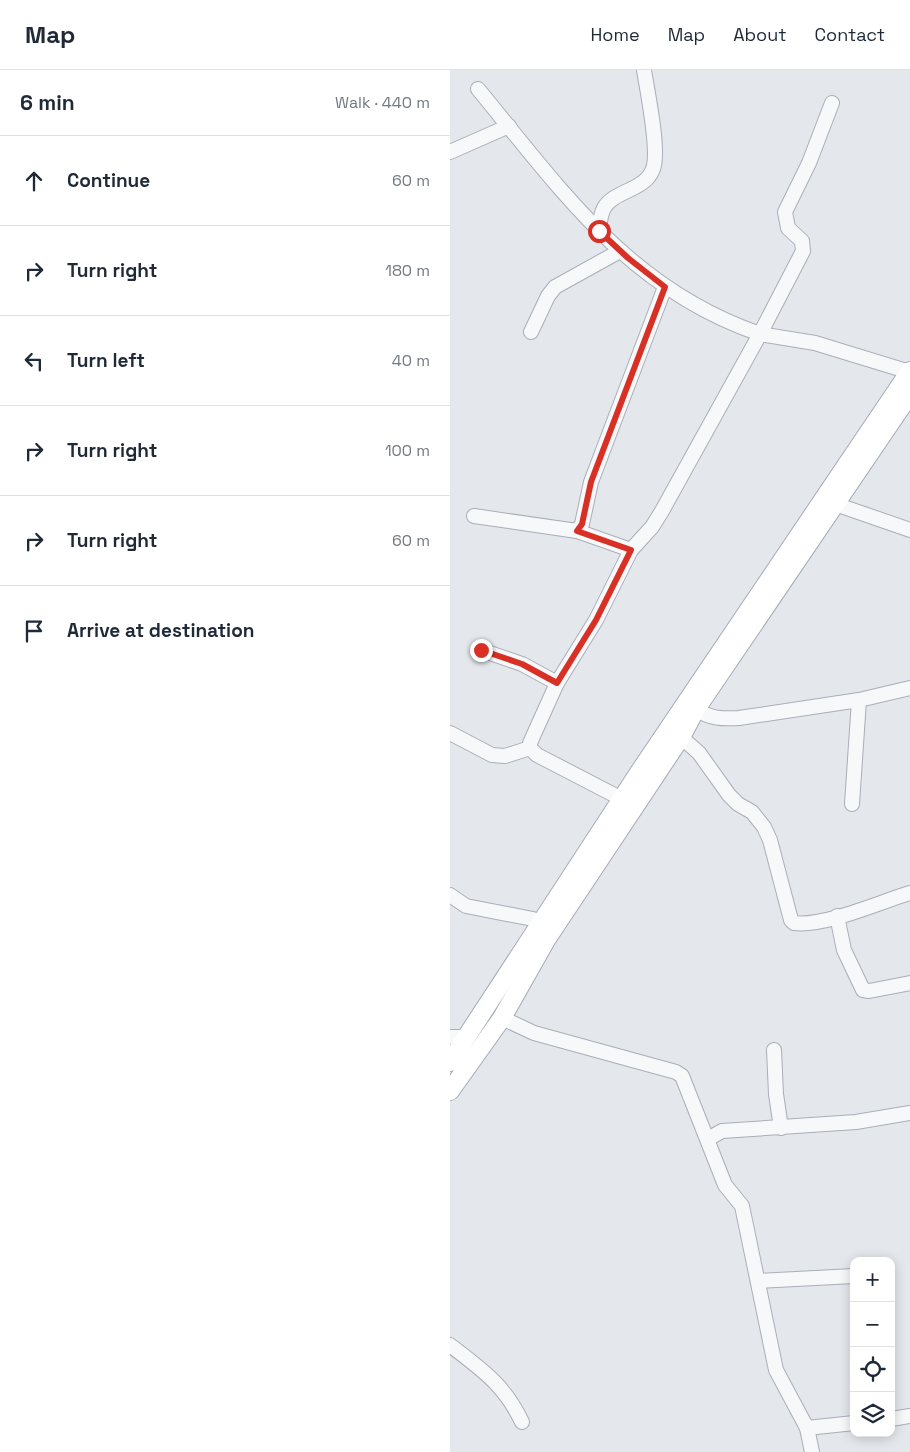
<!DOCTYPE html>
<html lang="en">
<head>
<meta charset="utf-8">
<style>
	:root { --surface:#fff; --page:#f2f2f3; --text:#1f2937; --muted:#747a83; --line:#e0e1e3 }
	body { margin:0; font-family:"Space Grotesk",sans-serif; background:var(--page); color:var(--text) }
	.controls { position:absolute; right:15px; bottom:15px; display:grid; overflow:hidden; border-radius:10px; box-shadow:0 2px 12px #0003 }
	.controls button { width:45px; height:45px; display:grid; place-items:center; padding:0; border:0; border-bottom:1px solid var(--line); background:var(--surface); color:var(--text); font:25px sans-serif }
	.stop { position:absolute; width:15px; height:15px; margin:-11px; border:4px solid #d93025; border-radius:50%; background:#fff }
	.stop.end { background:#d93025; border-color:#fff; box-shadow:0 1px 5px #0008 }
	.list { margin:0; padding:0; list-style:none }
	h2 { display:flex; justify-content:space-between; align-items:center; height:65px; margin:0; padding:0 20px; font-size:21px }
	h2 small { font-size:16px; font-weight:400; color:var(--muted) }
	.list li { display:grid; grid-template-columns:32px 1fr auto; gap:15px; align-items:center; box-sizing:border-box; height:90px; padding:0 20px; border-top:1px solid var(--line) }
	.list b { display:block; font-size:19px; white-space:nowrap }
	.list em { font-size:16px; font-style:normal; color:var(--muted) }
	.icon { flex:none; width:28px; height:28px; fill:none; stroke:currentColor; stroke-width:2; stroke-linecap:round; stroke-linejoin:round }
	.map { position:relative; flex:none; width:460px; height:1382px; overflow:hidden }
	header { display:flex; align-items:center; gap:30px; box-sizing:border-box; height:70px; padding:0 25px; background:var(--surface); border-bottom:1px solid var(--line) }
	header strong { font-size:24px }
	nav { display:flex; gap:28px; margin-inline-start:auto; font-size:18px }
	main { display:flex }
	aside { flex:1; background:var(--surface) }
	.map>svg:first-child { display:block }
</style>
</head>
<body>
<header>
<strong>Map</strong>
<nav><a>Home</a><a>Map</a><a>About</a><a>Contact</a></nav>
</header>
<main>
<aside>
<h2>6 min<small>Walk · 440 m</small></h2>
<ul class="list">
<li><svg class="icon" aria-label="ahead" viewBox="0 0 24 24"><path d="M12 20V5M6 11l6-6 6 6"/></svg><div><b>Continue</b></div><em>60 m</em></li>
<li><svg class="icon" aria-label="right" viewBox="0 0 24 24"><path d="M7 20v-9h11M14 6l5 5-5 5"/></svg><div><b>Turn right</b></div><em>180 m</em></li>
<li><svg class="icon" aria-label="left" viewBox="0 0 24 24"><path d="M17 20v-9H6M10 6l-5 5 5 5"/></svg><div><b>Turn left</b></div><em>40 m</em></li>
<li><svg class="icon" aria-label="right" viewBox="0 0 24 24"><path d="M7 20v-9h11M14 6l5 5-5 5"/></svg><div><b>Turn right</b></div><em>100 m</em></li>
<li><svg class="icon" aria-label="right" viewBox="0 0 24 24"><path d="M7 20v-9h11M14 6l5 5-5 5"/></svg><div><b>Turn right</b></div><em>60 m</em></li>
<li><svg class="icon" aria-label="arrive" viewBox="0 0 24 24"><path d="M6 21V4h12l-3 4 3 4H6"/></svg><div><b>Arrive at destination</b></div></li>
</ul>
</aside>
<div class="map">
<svg width="460" height="1382" viewBox="0 0 460 1382">
	<rect width="100%" height="100%" fill="#e4e7ec"/>
	<g fill="none" stroke-linecap="round" stroke-linejoin="round">
		<!-- minor casing -->
		<g stroke="#a9aeb7" stroke-width="16">
			<g id="minor">
				<path d="M28 19C112 121 179 219 310 264L353 181 352 171 338 158 335 142 359 93 382 33"/>
				<polyline points="0,82 59,56"/>
				<path d="M149 161C150 153 150 145 154 138 164 120 195 121 203 99 210 81 197 20 194 0"/>
				<polyline points="81,262 98,226 105,217 170,181"/>
				<polyline points="385,434 460,460"/>
				<polyline points="24,446 127,461 132,454 141,412 215,217"/>
				<polyline points="127,461 181,480"/>
				<polyline points="31,580 72,594 107,613"/>
				<path d="M246 639C260 649 273 649 289 648L409 630 460 618"/>
				<polyline points="0,663 42,685 55,686 80,678"/>
				<path d="M231 667 249 683 279 725 288 734 302 742 314 757 320 770 341 850 344 853C374 857 430 832 460 823"/>
				<polyline points="172,729 87,685 80,678 80,673 107,613 146,550 181,480 202,457 212,441 310,264 365,273 460,302"/>
				<polyline points="402,734 409,630"/>
				<polyline points="0,825 16,836 83,849 91,853"/>
				<polyline points="387,846 394,880 413,920 419,921 460,913"/>
				<polyline points="52,948 84,963 226,1002 232,1006 275,1115 292,1136 326,1300 357,1358 362,1382"/>
				<polyline points="0,967 16,967"/>
				<polyline points="324,980 326,1024 331,1058"/>
				<polyline points="258,1069 272,1061 406,1052 460,1043"/>
				<polyline points="308,1211 404,1206"/>
				<path d="M0 1275C32 1300 54 1314 72 1352"/>
				<polyline points="441,1349 460,1346"/>
				<polyline points="357,1358 404,1353"/>
			</g>
		</g>
		<!-- major casing -->
		<g stroke="#a3abb8" stroke-width="20">
			<g id="major">
				<polyline points="0,992 190,701 460,301"/>
				<polyline points="0,1021 52,948 96,870 231,667 246,639 460,324"/>
			</g>
		</g>
		<!-- minor -->
		<use href="#minor" stroke="#f7f8fa" stroke-width="14"/>
		<!-- major -->
		<use href="#major" stroke="#fff" stroke-width="18"/>
	</g>
	<g fill="none" stroke-linecap="round" stroke-linejoin="round">
		<!-- route -->
		<polyline stroke="#d93025" stroke-width="6" points="31,580 72,594 107,613 146,550 181,480 127,461 132,454 141,412 215,217 178,188 149,161"/>
	</g>
</svg>
<div class="controls">
<button>+</button>
<button>−</button>
<button><svg class="icon" aria-label="locate" viewBox="0 0 24 24"><circle cx="12" cy="12" r="6"/><path d="M12 2v4M12 18v4M2 12h4M18 12h4"/></svg></button>
<button><svg class="icon" aria-label="layers" viewBox="0 0 24 24"><path d="M12 4l9 5-9 5-9-5zM3 14l9 5 9-5"/></svg></button>
</div>
<div class="stop" style="left:149px;top:161px"></div>
<div class="stop end" style="left:31px;top:580px"></div>
</div>
</main>
</body>
</html>
